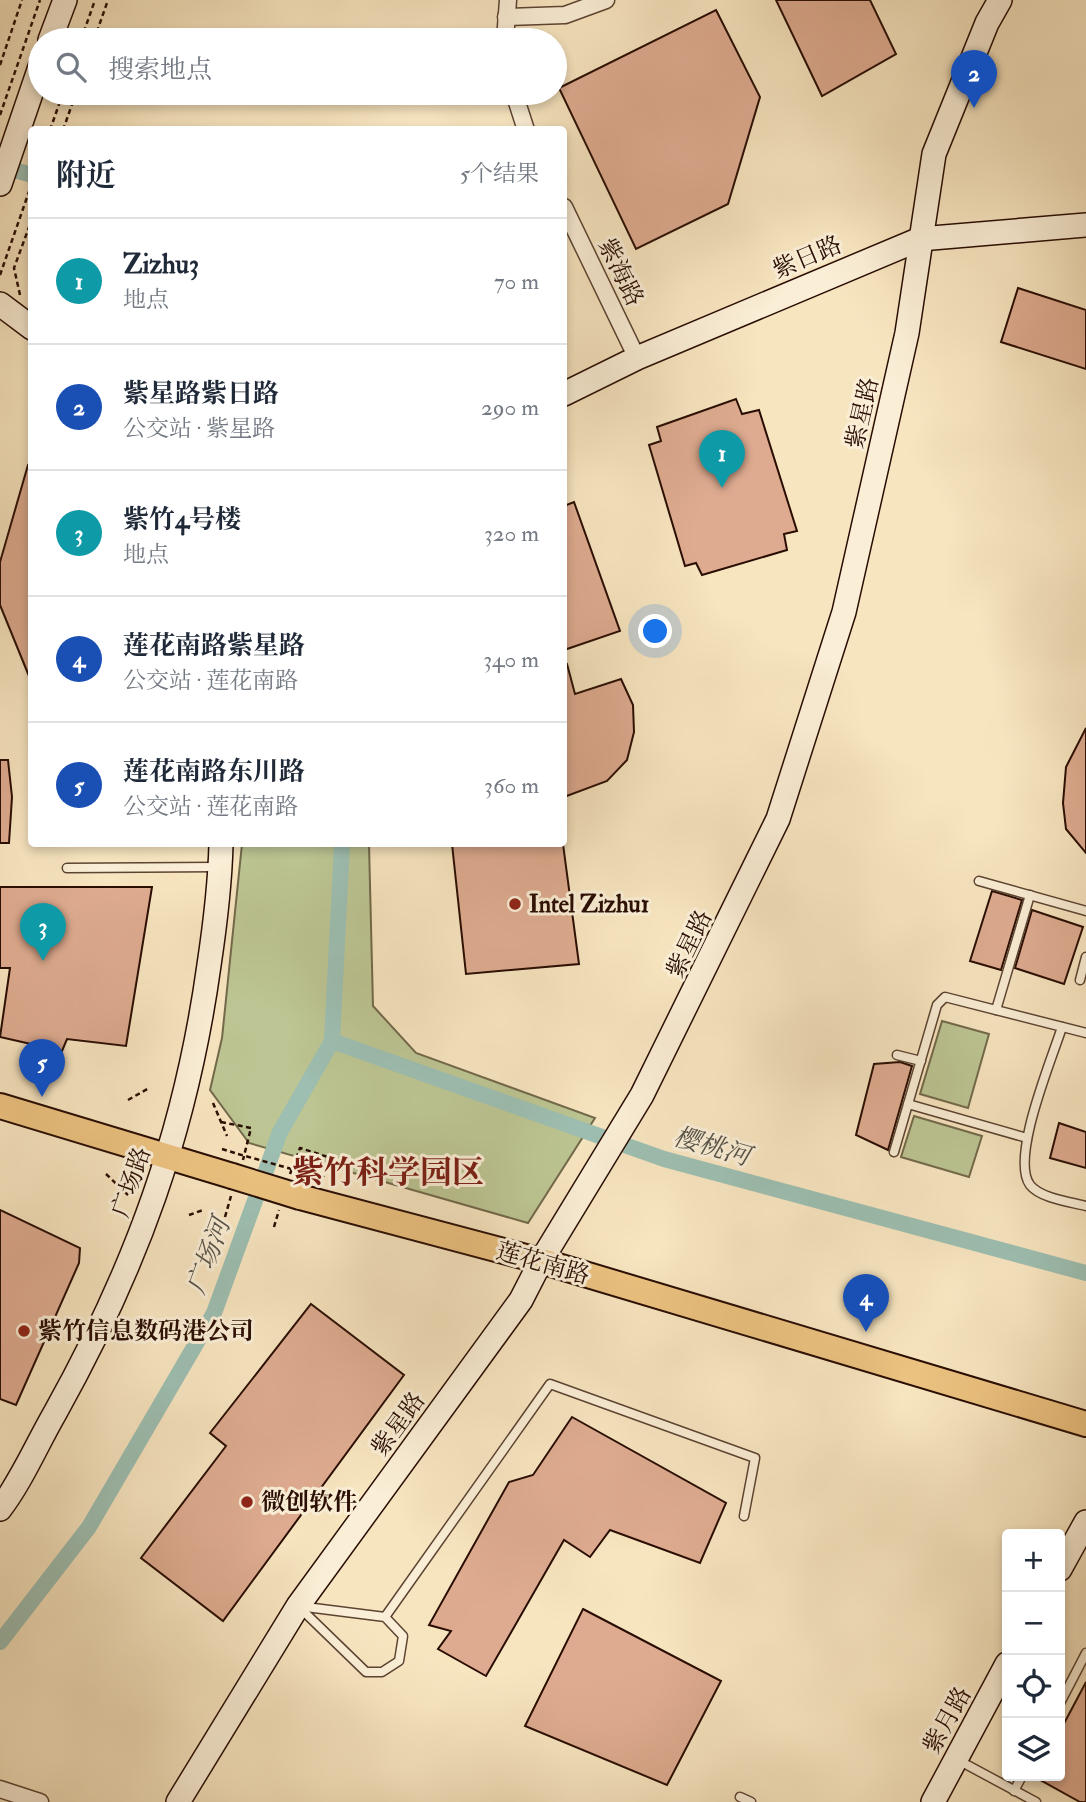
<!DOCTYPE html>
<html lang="zh">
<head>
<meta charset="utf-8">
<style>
	:root { --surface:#fff; --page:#f2f2f3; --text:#1f2937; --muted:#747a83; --line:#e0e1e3; --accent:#2563eb }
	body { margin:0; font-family:"IM FELL Double Pica","Noto Serif SC",serif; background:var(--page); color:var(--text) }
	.controls { position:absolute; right:21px; bottom:21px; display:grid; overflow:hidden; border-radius:7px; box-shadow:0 4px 10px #0003 }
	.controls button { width:63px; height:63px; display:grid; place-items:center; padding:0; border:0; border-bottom:2px solid var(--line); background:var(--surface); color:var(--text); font:35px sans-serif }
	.you { position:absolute; left:656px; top:632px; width:24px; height:24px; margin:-18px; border:5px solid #fff; border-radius:50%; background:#1a73e8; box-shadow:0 0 0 10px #1a73e833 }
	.badge { display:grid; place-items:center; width:46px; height:46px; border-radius:50%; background:var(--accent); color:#fff; font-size:23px; font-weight:700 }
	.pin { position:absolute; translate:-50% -58px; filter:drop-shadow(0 2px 4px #0008) }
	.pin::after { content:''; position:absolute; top:37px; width:24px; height:21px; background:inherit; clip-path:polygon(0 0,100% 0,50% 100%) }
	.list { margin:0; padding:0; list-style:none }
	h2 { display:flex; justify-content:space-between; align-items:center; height:91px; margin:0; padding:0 28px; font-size:30px }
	h2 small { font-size:23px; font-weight:400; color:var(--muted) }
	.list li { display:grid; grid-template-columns:46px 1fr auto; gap:21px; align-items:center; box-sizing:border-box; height:126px; padding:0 28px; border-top:2px solid var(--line) }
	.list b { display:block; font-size:26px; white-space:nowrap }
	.list p { margin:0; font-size:23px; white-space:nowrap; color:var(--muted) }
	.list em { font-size:23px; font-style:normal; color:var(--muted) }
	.icon { flex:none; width:38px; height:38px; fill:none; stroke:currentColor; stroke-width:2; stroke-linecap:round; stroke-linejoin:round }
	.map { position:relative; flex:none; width:1086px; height:1802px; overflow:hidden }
	.search { position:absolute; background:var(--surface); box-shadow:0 4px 10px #0003; left:28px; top:28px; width:539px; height:77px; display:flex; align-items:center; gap:18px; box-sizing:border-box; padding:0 24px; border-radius:38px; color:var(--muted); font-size:26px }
	.panel { position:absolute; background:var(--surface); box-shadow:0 4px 10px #0003; left:28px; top:126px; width:539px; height:721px; border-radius:7px }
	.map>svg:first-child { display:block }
</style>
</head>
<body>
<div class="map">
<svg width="1086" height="1802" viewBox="0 0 1086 1802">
	<rect width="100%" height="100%" fill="#f7e5c0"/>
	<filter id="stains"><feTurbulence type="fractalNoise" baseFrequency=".00286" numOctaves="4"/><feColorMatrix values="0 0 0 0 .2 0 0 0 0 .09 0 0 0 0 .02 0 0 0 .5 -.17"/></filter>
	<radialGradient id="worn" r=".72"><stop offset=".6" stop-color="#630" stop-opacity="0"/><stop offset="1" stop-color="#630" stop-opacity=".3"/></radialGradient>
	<!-- green -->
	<g fill="#bcc593" stroke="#72694b" stroke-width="2">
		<polygon points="242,844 369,844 373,1006 416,1053 595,1118 528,1223 249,1143 210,1090 222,1038"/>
		<polygon points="942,1021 989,1034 968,1108 920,1094"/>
		<polygon points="914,1116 982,1136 969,1177 901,1157"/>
	</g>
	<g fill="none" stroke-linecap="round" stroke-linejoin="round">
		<!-- canal -->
		<g stroke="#9dbfb2" stroke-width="16">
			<polyline points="0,166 32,175"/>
			<polyline points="332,1041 664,1159 1086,1273"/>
			<polyline points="0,1642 89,1527 214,1313 280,1132 332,1041 342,844"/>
		</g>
	</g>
	<!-- building -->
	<g fill="#deab90" stroke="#290d03" stroke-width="2">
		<polygon points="776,0 870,0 896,54 822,96"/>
		<polygon points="716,10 760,97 728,204 636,249 559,88"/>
		<polygon points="1018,288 1086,310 1086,369 1001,342"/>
		<polygon points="736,399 742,414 759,410 797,531 784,534 787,550 702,575 696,563 685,566 649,445 661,441 657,427"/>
		<polygon points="28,465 32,466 31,681 0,605 0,562"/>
		<polygon points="574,502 620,631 564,650 564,506"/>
		<polygon points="567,664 575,694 621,679 633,705 634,732 627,760 607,781 564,797 564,665"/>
		<polygon points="1086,728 1086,853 1066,829 1063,803 1066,767"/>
		<polygon points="0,760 8,760 12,797 9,843 0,843"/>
		<polygon points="452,844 563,844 579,964 466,974"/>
		<polygon points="0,887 152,887 126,1046 67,1039 62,1051 0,1037 10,968 0,968"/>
		<polygon points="992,891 1022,900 1001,970 970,961"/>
		<polygon points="1032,910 1083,927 1064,984 1015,968"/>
		<polygon points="900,1062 912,1066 888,1150 856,1135 874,1064"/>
		<polygon points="1059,1123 1086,1132 1086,1168 1050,1158"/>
		<polygon points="0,1210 80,1248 79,1263 16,1405 0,1399"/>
		<polygon points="311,1304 404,1375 223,1621 141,1558 226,1446 210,1433"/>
		<polygon points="572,1417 726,1503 700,1563 610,1530 590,1557 564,1540 486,1676 438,1649 451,1631 429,1625 509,1482 533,1475"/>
		<polygon points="583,1609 721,1681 667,1785 525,1726"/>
		<polygon points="1086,1682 1086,1802 1080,1802 1033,1776 1060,1776 1060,1731"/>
	</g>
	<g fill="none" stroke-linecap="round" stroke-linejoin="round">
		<!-- lane casing -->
		<g stroke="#5c4332" stroke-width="11">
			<g id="lane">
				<polyline points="67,868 218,867"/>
				<polyline points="979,881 1086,911"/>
				<polyline points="1080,980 1086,957"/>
				<polyline points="996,1010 1030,895"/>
				<path d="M1062 1027C1052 1059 1010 1158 1030 1185 1040 1198 1070 1202 1086 1206"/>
				<polyline points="897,1055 921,1061"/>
				<polyline points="908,1104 1027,1138"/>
				<polyline points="894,1152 937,1005 945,997 1086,1033"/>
				<polygon points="298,1606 385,1617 403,1636 399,1661 382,1672 366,1672"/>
				<polyline points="385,1617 550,1384 755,1458 744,1516"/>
				<polyline points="1060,1703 1086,1653"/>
				<polyline points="958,1760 1036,1802"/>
				<polyline points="1014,1791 1022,1776"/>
				<polyline points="740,1797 751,1802"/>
			</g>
		</g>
		<!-- street casing -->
		<g stroke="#5c4332" stroke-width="19">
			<g id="street">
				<polyline points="506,17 565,15 606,0"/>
				<polyline points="505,40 508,0"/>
				<polyline points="514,93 526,130"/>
				<polyline points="564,207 637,358"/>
				<polyline points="0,1789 40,1802"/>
			</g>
		</g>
		<!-- secondary casing -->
		<g stroke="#290d03" stroke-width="26">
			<g id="secondary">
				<polyline points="50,40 65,0"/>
				<polyline points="0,184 40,67"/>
				<polyline points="0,304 32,328"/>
				<polyline points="564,394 637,358 920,239 1086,225"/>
				<path d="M0 1509C22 1480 37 1444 55 1413 137 1266 186 1131 209 965 215 925 220 884 221 844"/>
				<polyline points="1060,1569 1086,1522"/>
				<polyline points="178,1802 298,1606 521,1300 541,1261 642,1095 778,819 844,612 907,333 934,154 987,23 1000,0"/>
				<polyline points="933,1802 1007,1664"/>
			</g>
		</g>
		<!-- primary casing -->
		<g stroke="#290d03" stroke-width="28">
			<g id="primary">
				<polyline points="0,1106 232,1176"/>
				<polyline points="300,1197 541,1261 1086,1424"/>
			</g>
		</g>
		<!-- path -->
		<g stroke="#290d03" stroke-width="2.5" stroke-dasharray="5 3.5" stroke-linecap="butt">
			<polyline points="81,40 95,0"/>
			<polyline points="94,40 108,0"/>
			<polyline points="0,65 22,0"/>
			<polyline points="0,115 40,0"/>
			<polyline points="50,130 63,93"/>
			<polyline points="63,130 76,93"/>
			<polyline points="0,275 32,183"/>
			<polyline points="20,295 14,268 32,219"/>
			<polyline points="128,1100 149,1088"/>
			<polyline points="213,1103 227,1136"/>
			<polyline points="221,1122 251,1128 243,1160"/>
			<polyline points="222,1149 238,1154"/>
			<polyline points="106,1174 130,1197"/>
			<polyline points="290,1174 300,1148 328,1157 323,1177 306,1173"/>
			<polyline points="189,1215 203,1210"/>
			<polyline points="225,1217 231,1196"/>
			<polyline points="274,1227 279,1210"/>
		</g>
		<!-- lane -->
		<use href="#lane" stroke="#faeed6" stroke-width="8"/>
		<!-- street -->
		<use href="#street" stroke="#faeed6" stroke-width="16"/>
		<!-- secondary -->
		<use href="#secondary" stroke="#faeed6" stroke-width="23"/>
		<!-- primary -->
		<use href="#primary" stroke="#ecc280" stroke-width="24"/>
		<!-- primary-bridge casing -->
		<g stroke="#290d03" stroke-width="28" stroke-linecap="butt">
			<polyline id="primary-bridge" points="232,1176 300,1197"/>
		</g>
		<!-- path-bridge -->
		<polyline stroke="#290d03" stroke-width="2.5" stroke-dasharray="5 3.5" stroke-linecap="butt" points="238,1154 306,1173"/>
		<!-- primary-bridge -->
		<use href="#primary-bridge" stroke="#ecc280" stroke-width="24"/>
	</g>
	<!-- markers -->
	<g fill="#8f2418" stroke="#faeed6" stroke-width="2.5">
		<circle cx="515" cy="904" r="7"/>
		<circle cx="24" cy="1331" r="7"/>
		<circle cx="247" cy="1502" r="7"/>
	</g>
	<g text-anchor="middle" stroke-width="6" stroke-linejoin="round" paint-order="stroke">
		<!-- street labels -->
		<g font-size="24" fill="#290d03" stroke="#faeed6">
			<text transform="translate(807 257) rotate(-23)" y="8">紫日路</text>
			<text transform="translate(621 272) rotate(64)" y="8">紫海路</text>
			<text transform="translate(862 413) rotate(-77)" y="8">紫星路</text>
			<text transform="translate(689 944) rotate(-64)" y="8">紫星路</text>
			<text transform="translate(131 1182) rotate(-71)" y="8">广场路</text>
			<text transform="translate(543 1263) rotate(16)" y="8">莲花南路</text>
			<text transform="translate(398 1424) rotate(-54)" y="8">紫星路</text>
			<text transform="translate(947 1720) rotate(-61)" y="8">紫月路</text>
		</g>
		<!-- poi labels -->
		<g font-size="24" font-weight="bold" fill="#290d03" stroke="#faeed6" text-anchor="start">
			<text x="529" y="912">Intel Zizhu1</text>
			<text x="38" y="1339">紫竹信息数码港公司</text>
			<text x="261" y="1510">微创软件</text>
		</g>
		<!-- water labels -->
		<g font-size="26" font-style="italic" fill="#575449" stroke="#faeed6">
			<text transform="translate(712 1146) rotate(16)" y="9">樱桃河</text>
			<text transform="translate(208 1256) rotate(-70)" y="9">广场河</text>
		</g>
		<!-- district labels -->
		<g font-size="32" font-weight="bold" fill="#7a1f14" stroke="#faeed6">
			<text x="388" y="1183">紫竹科学园区</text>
		</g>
	</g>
	<rect width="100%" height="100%" filter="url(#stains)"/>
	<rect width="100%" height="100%" fill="url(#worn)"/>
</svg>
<div class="controls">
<button>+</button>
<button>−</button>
<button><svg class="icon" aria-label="locate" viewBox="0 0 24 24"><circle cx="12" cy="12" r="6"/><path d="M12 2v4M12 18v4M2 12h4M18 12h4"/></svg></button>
<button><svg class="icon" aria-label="layers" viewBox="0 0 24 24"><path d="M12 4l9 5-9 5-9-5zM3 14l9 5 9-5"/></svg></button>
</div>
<div class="you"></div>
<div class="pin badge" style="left:722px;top:488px;background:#0f9aa8">1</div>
<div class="pin badge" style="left:974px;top:108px;background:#1a4fb4">2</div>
<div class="pin badge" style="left:43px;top:961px;background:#0f9aa8">3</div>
<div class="pin badge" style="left:866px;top:1332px;background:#1a4fb4">4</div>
<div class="pin badge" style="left:42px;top:1097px;background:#1a4fb4">5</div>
<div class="search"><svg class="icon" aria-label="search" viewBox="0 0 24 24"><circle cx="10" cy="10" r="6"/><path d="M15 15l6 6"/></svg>搜索地点</div>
<section class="panel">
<h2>附近<small>5个结果</small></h2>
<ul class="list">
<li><span class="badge" style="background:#0f9aa8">1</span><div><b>Zizhu3</b><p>地点</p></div><em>70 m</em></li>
<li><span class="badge" style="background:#1a4fb4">2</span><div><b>紫星路紫日路</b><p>公交站 · 紫星路</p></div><em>290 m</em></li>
<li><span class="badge" style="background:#0f9aa8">3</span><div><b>紫竹4号楼</b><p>地点</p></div><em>320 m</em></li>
<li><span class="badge" style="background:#1a4fb4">4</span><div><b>莲花南路紫星路</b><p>公交站 · 莲花南路</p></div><em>340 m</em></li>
<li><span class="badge" style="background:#1a4fb4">5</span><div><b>莲花南路东川路</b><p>公交站 · 莲花南路</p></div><em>360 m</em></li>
</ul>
</section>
</div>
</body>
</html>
